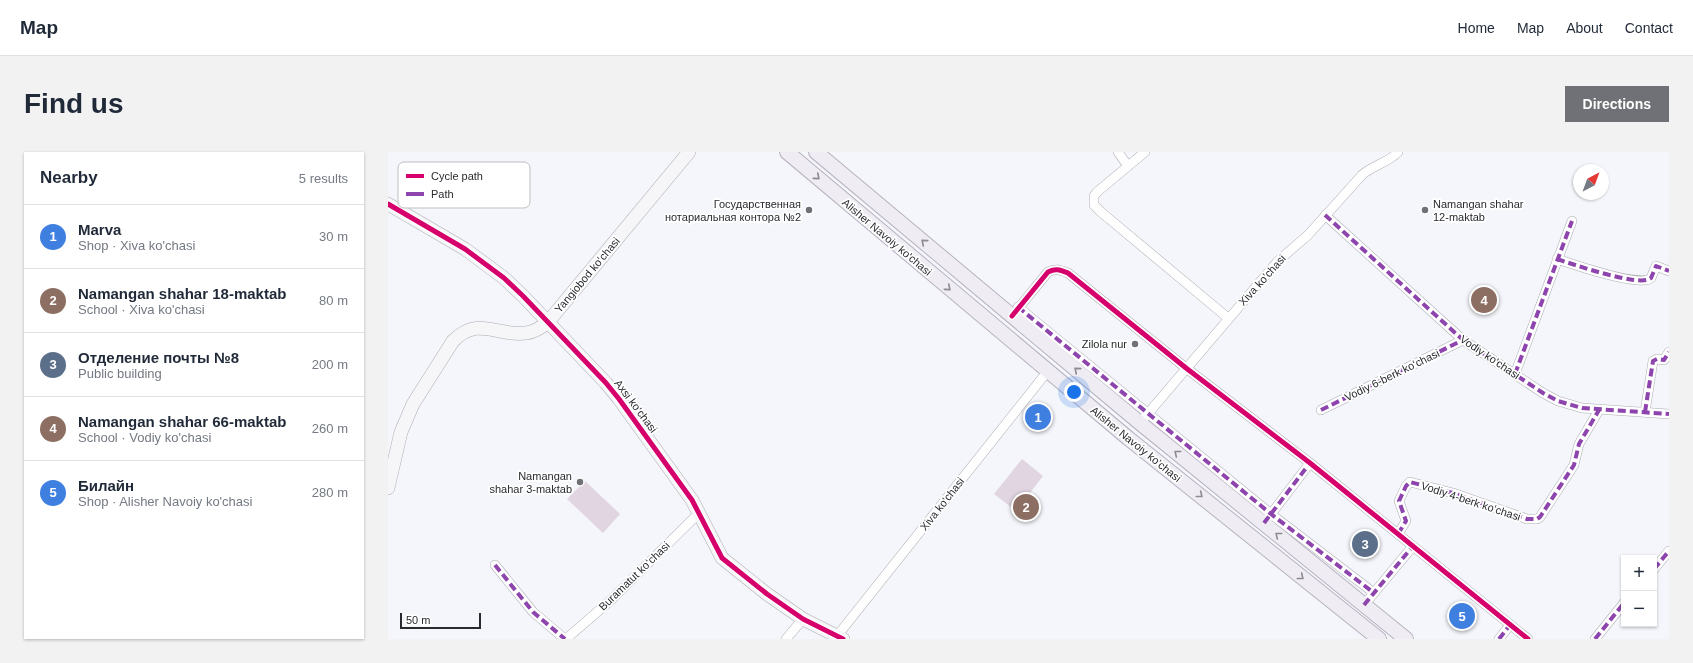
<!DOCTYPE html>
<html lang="en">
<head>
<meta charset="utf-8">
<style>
	:root { --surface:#fff; --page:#f2f2f3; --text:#1f2937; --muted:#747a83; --line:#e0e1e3; --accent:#707176 }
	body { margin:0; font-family:Arial,sans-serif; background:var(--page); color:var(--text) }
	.controls { position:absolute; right:12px; bottom:12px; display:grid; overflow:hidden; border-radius:0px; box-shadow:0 1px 3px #0004 }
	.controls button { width:36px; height:36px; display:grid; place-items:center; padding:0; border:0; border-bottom:1px solid var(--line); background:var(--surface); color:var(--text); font:20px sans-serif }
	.compass { position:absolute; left:1185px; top:12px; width:36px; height:36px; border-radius:50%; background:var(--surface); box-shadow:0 1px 3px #0004; rotate:41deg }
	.scale { position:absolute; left:12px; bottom:10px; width:81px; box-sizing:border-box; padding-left:4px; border:2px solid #282a2e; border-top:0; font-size:11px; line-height:14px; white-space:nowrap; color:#282a2e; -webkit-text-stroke:3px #fff; paint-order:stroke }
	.you { position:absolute; left:686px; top:240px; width:14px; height:14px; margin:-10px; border:3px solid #fff; border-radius:50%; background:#1a73e8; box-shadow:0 0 0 6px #1a73e833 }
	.badge { display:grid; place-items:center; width:26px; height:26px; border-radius:50%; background:var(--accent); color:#fff; font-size:13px; font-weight:700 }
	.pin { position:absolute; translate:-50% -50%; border:2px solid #fff; box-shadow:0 1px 4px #0006 }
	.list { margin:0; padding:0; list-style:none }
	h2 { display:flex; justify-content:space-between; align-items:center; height:52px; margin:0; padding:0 16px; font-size:17px }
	h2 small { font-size:13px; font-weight:400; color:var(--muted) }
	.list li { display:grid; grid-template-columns:26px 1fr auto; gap:12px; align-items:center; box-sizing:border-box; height:64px; padding:0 16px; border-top:1px solid var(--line) }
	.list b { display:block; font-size:15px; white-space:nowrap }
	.list p { margin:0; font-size:13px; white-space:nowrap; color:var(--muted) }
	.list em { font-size:13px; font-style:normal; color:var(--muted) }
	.map { position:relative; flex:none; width:1281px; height:487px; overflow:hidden; border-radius:0px }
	header { display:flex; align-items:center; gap:24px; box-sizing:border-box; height:56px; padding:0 20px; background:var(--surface); border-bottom:1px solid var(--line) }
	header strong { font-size:19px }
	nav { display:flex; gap:22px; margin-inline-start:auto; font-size:14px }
	.intro { display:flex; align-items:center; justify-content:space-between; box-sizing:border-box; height:96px; padding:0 24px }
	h1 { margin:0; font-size:28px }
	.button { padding:10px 18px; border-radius:0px; background:var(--accent); color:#fff; font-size:14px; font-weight:700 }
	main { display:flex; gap:24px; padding:0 24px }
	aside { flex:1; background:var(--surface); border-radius:0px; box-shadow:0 1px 3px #0004 }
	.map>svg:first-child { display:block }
</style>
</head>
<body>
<header>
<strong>Map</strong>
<nav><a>Home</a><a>Map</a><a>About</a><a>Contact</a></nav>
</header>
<div class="intro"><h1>Find us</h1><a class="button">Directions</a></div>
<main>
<aside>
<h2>Nearby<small>5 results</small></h2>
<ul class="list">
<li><span class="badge" style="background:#3f7fe0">1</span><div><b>Marva</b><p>Shop · Xiva ko'chasi</p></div><em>30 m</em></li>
<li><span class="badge" style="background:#8d6e63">2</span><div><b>Namangan shahar 18-maktab</b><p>School · Xiva ko'chasi</p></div><em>80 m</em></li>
<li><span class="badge" style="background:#5c6f8a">3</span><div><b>Отделение почты №8</b><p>Public building</p></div><em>200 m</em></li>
<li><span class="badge" style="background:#8d6e63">4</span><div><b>Namangan shahar 66-maktab</b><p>School · Vodiy ko'chasi</p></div><em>260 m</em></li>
<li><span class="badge" style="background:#3f7fe0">5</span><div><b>Билайн</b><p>Shop · Alisher Navoiy ko'chasi</p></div><em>280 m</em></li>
</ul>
</aside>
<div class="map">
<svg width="1281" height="487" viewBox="0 0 1281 487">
	<rect width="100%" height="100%" fill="#f5f6fb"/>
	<!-- park -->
	<g fill="#e0d5e0">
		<polygon points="634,307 655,324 628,359 606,342"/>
		<polygon points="197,329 232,362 215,381 179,347"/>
	</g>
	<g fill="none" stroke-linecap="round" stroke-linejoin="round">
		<!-- street casing -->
		<g stroke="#acadb2" stroke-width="10">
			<g id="street">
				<polyline points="730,0 740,14"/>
				<polyline points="757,0 709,40 706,44 706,53 713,60 840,166"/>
				<polyline points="937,63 1075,188 1155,241 1170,249 1194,256 1281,262"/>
				<path d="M1169 107C1184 112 1253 136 1263 126L1268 114 1281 119"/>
				<polyline points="630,155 883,362 986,441"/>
				<path d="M624 164 660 120C668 116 672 118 680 121L798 216 922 311 1140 487"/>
				<polyline points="1127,222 1184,69"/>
				<polyline points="933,258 1075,188"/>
				<polyline points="1257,260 1265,209 1269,207 1276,208 1281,200"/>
				<path d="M757 265 890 109 920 83 974 23C985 13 1000 11 1010 0"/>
				<polyline points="880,366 922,311"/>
				<polyline points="1010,382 1018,369 1011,349 1018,334 1022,330 1065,341 1139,367 1149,367 1152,365 1186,313 1191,292 1211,258"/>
				<polyline points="107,413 145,460 177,487"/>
				<polyline points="1266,417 1281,399"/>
				<polyline points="976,453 1025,394"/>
				<polyline points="449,484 659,220"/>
				<polyline points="178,487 223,448 312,360"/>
				<polyline points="398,487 415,467"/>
				<polyline points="1111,487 1122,473"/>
				<polyline points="1207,487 1236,451"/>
			</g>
		</g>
		<!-- secondary casing -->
		<g stroke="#acadb2" stroke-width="14">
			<g id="secondary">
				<polyline points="0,52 77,97 116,126 135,144 218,231 231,247 304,348 334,406 379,442 415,467 455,487"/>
				<path d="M0 336 13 280 25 252 65 189C91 163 109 185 138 181 147 180 154 175 160 170L301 0"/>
			</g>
		</g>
		<!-- primary casing -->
		<g stroke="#b7b3c1" stroke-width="16">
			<g id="primary">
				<polyline points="399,0 740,286 991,487"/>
				<polyline points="428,0 752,271 1018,487"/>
			</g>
		</g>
		<!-- street -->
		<use href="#street" stroke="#fefefe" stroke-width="9"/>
		<!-- secondary -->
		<use href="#secondary" stroke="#f6f5f8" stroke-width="13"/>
		<!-- primary -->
		<use href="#primary" stroke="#efecf3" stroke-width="14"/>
		<!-- quiet -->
		<g stroke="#8e44ad" stroke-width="4" stroke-dasharray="8 4" stroke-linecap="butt">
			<polyline points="937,63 1075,188 1155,241 1170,249 1194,256 1281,262"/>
			<path d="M1169 107C1184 112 1253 136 1263 126L1268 114 1281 119"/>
			<polyline points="630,155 883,362 986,441"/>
			<polyline points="1127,222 1184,69"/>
			<polyline points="933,258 1075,188"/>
			<polyline points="1257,260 1265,209 1269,207 1276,208 1281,200"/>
			<polyline points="876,371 922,311"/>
			<polyline points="1010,382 1018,369 1011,349 1018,334 1022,330 1065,341 1139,367 1149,367 1152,365 1186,313 1191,292 1211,258"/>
			<polyline points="107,413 145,460 177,487"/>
			<polyline points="1266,417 1281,399"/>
			<polyline points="976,453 1025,394"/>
			<polyline points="1111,487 1122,473"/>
			<polyline points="1207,487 1236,451"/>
		</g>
		<!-- cycleway casing -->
		<g stroke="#fff" stroke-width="8">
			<g id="cycleway">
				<polyline points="0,52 77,97 116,126 135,144 218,231 231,247 304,348 334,406 379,442 415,467 455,487"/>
				<path d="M624 164 660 120C668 116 672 118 680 121L798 216 922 311 1140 487"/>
			</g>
		</g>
		<!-- cycleway -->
		<use href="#cycleway" stroke="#d6006c" stroke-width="5"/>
	</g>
	<!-- one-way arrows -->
	<defs><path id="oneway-chevron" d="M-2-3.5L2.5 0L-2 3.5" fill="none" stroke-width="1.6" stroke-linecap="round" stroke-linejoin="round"/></defs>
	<g stroke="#8c8b90">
		<use href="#oneway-chevron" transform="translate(429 25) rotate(40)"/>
		<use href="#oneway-chevron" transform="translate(536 90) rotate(-140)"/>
		<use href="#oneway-chevron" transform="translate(560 136) rotate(40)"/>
		<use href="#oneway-chevron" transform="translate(689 218) rotate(-140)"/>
		<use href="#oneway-chevron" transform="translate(789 301) rotate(-141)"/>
		<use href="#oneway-chevron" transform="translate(812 343) rotate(39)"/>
		<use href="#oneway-chevron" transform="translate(890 383) rotate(-141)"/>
		<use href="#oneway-chevron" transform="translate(913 425) rotate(39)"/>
	</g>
	<!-- markers -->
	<g fill="#707176" stroke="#fff" stroke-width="1.5">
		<circle cx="421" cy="58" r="4"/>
		<circle cx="1037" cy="58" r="4"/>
		<circle cx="747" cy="192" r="4"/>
		<circle cx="192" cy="330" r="4"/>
	</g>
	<g text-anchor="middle" stroke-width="3.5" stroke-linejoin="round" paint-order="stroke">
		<!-- poi labels -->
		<g font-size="11" fill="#282a2e" stroke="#fff" text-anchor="end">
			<text x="413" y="56">Государственная<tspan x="413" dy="13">нотариальная контора №2</tspan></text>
			<text x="1045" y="56" text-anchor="start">Namangan shahar<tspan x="1045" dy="13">12-maktab</tspan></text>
			<text x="739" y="196">Zilola nur</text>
			<text x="184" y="328">Namangan<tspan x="184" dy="13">shahar 3-maktab</tspan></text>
		</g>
		<!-- street labels -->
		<g font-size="11" fill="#282a2e" stroke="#fff">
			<text transform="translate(499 85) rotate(40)" y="4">Alisher Navoiy ko'chasi</text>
			<text transform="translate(199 123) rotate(-50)" y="4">Yangiobod koʻchasi</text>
			<text transform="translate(874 128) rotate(-48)" y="4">Xiva ko'chasi</text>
			<text transform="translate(1102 205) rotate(34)" y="4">Vodiy ko'chasi</text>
			<text transform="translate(1004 223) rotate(-26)" y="4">Vodiy 6-berk koʻchasi</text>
			<text transform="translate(248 254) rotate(53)" y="4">Axsi ko'chasi</text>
			<text transform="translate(748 292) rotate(39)" y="4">Alisher Navoiy ko'chasi</text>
			<text transform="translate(1083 349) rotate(18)" y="4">Vodiy 4-berk koʻchasi</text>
			<text transform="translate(554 352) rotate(-52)" y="4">Xiva ko'chasi</text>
			<text transform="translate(246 424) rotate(-44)" y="4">Buramatut koʻchasi</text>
		</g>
	</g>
	<!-- legend -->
	<rect x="10" y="10" width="132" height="46" rx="6" fill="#fff" stroke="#bebfc0" stroke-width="1"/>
	<rect x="18" y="22" width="18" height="4" fill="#d6006c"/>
	<rect x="18" y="40" width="18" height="4" fill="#8e44ad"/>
	<g font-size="11" fill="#282a2e">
		<text x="43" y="28">Cycle path</text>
		<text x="43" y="46">Path</text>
	</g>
</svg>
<div class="controls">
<button>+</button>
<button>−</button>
</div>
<svg class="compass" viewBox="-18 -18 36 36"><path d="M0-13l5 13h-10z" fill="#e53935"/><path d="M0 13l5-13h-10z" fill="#747a83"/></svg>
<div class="scale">50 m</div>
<div class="you"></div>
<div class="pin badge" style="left:650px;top:265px;background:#3f7fe0">1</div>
<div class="pin badge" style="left:638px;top:355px;background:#8d6e63">2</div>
<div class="pin badge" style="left:977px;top:392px;background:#5c6f8a">3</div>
<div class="pin badge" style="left:1096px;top:148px;background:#8d6e63">4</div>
<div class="pin badge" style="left:1074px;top:464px;background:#3f7fe0">5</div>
</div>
</main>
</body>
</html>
